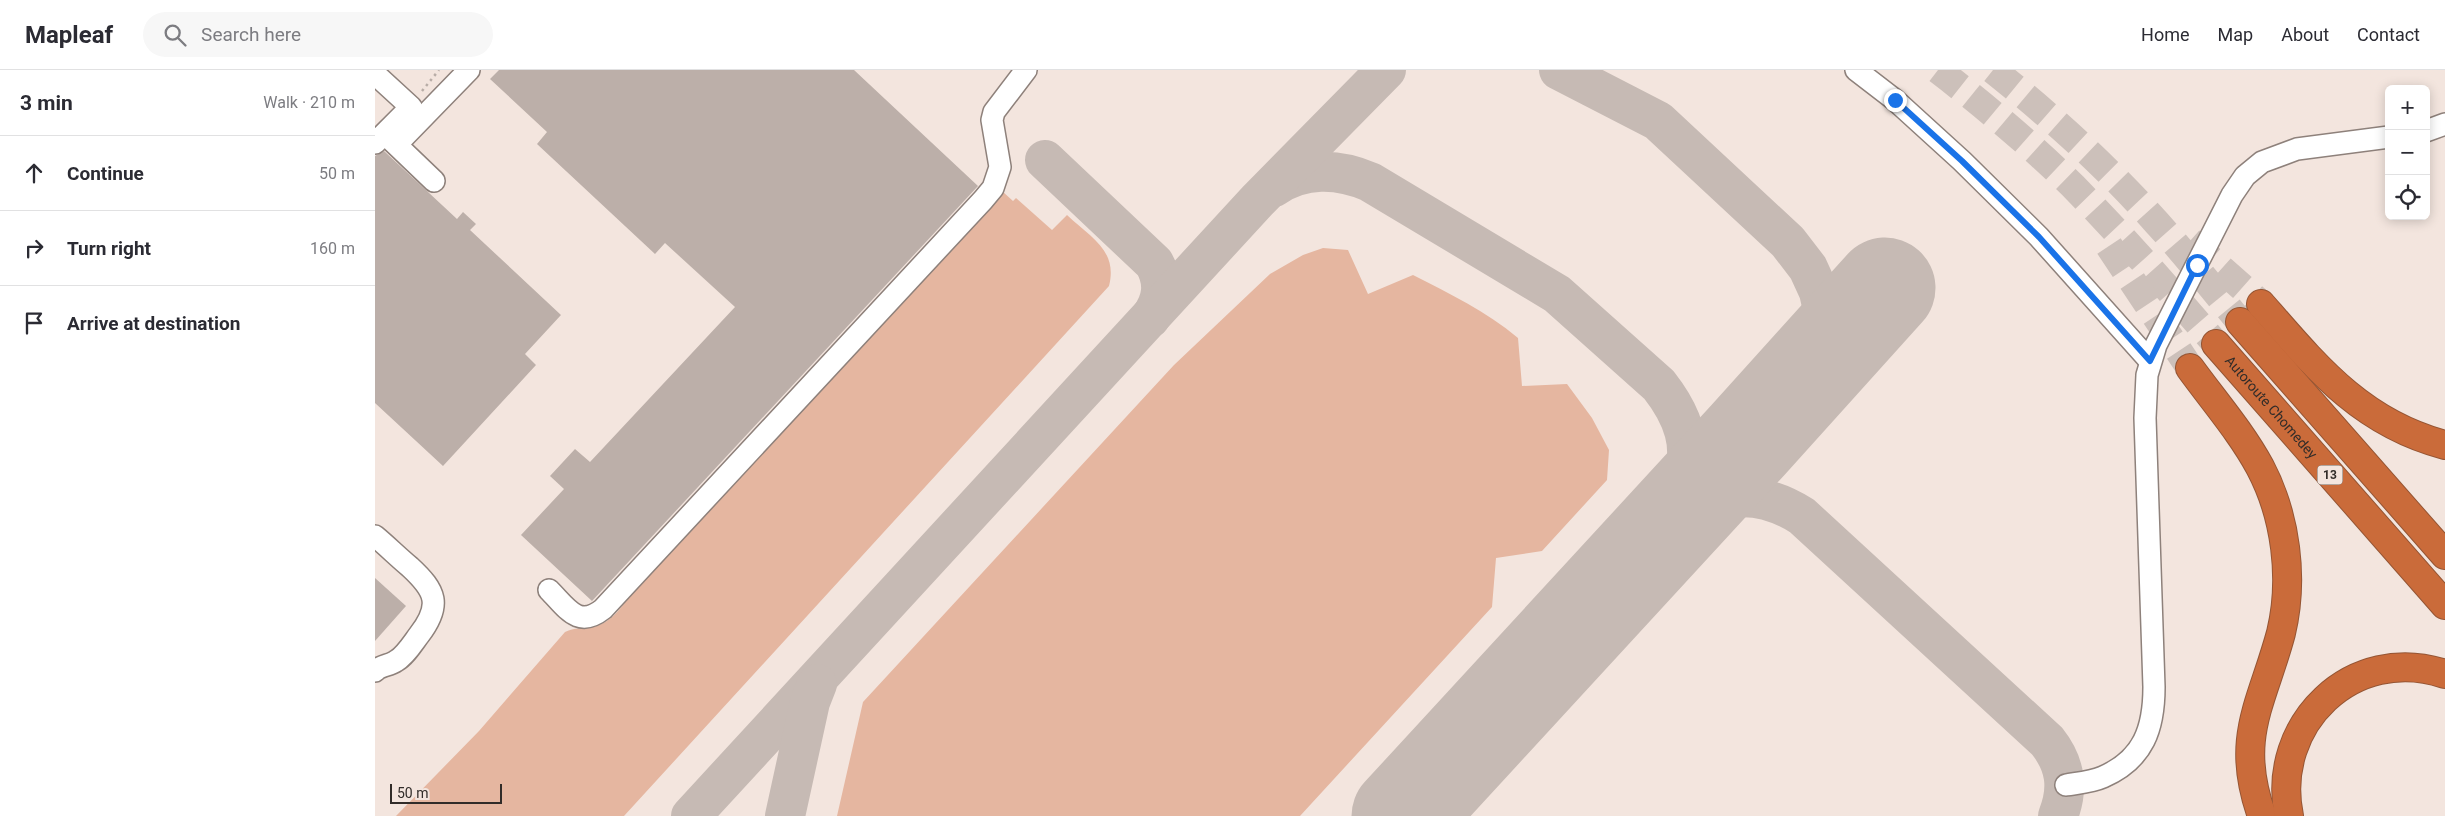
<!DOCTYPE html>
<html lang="en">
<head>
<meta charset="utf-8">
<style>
	:root { --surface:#fff; --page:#f7f7f7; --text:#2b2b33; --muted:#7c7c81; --line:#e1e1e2 }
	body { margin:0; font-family:Roboto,sans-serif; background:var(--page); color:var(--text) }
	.controls { position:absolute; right:15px; top:15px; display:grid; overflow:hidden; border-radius:8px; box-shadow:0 2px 12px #0003 }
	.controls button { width:45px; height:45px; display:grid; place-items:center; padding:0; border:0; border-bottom:1px solid var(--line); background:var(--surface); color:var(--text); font:25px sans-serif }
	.scale { position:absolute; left:15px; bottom:12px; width:112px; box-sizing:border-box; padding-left:5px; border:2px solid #312c29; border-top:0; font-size:14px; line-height:18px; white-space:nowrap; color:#312c29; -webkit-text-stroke:4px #f3e5de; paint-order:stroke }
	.stop { position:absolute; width:15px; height:15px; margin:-11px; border:4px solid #1a73e8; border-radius:50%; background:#fff }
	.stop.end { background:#1a73e8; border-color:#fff; box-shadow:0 1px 5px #0008 }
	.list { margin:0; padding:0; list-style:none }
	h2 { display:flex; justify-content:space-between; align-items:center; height:65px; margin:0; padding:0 20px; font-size:21px }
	h2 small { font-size:16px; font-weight:400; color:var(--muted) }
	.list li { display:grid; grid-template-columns:32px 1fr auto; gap:15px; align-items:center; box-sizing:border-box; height:75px; padding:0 20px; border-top:1px solid var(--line) }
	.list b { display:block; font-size:19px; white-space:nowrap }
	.list em { font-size:16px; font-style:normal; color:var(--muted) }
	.icon { flex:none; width:28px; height:28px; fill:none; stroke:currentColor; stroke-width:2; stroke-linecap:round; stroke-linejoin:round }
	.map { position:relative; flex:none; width:2070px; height:746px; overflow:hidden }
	header { display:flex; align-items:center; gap:30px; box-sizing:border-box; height:70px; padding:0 25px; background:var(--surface); border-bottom:1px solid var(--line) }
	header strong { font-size:24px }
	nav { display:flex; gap:28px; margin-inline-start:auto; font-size:18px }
	.search { width:350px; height:45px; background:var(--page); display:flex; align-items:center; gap:12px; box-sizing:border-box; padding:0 18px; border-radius:28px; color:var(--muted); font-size:19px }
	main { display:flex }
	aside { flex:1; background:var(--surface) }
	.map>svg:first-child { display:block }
</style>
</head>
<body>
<header>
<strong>Mapleaf</strong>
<div class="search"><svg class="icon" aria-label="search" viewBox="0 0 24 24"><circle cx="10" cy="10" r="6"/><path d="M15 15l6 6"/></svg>Search here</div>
<nav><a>Home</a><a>Map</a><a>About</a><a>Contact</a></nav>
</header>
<main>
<aside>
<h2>3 min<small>Walk · 210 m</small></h2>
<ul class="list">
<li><svg class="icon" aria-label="ahead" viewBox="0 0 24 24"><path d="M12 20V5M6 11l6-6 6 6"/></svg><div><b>Continue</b></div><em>50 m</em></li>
<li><svg class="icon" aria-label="right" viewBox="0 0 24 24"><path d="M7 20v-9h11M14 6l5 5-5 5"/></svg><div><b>Turn right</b></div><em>160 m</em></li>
<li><svg class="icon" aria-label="arrive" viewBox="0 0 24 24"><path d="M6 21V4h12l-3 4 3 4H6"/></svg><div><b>Arrive at destination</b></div></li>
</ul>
</aside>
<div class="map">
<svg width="2070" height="746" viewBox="0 0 2070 746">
	<rect width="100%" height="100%" fill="#f3e5de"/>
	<!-- green -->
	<g fill="#e5b6a0">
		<path d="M627 121 638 131 641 128 677 160 692 145C716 168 743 180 734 216L249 746H21L104 661 190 562C200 557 207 559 217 557 236 554 248 536 257 521Z"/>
		<path d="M948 178 973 180 993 224 1038 205C1075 224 1111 241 1143 268L1147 316 1192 314 1217 348 1234 380 1232 410 1167 481 1121 488 1117 537 925 746H462L488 632 799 295 895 204 928 185Z"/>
	</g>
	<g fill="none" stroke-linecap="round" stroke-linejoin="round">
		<!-- taxiway -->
		<g stroke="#c6bab4" stroke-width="40">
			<polyline points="1184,0 1283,51 1413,172 1433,198 1444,222 1449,244 1449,261 1440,281 1400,338 1373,370"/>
			<path d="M670 90 779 193C790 212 788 230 775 248"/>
			<path d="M899 117C928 97 963 98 995 112L1182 224 1284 315C1338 384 1306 425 1258 482 1237 507 1216 532 1194 557L1183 576"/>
			<path d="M1286 471C1327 426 1373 412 1427 446L1672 671C1691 695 1694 718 1683 746"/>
			<polyline points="316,746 882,131 1011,0"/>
			<polyline points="410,746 435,632 442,614"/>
		</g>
		<!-- runway -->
		<polyline stroke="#c6bab4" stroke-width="101" points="1027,746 1373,370 1510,218"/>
	</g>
	<!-- building -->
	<g fill="#bcafa9">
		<polygon points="124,0 479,0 603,116 217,531 146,465 189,419 175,406 200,379 215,392 360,237 290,173 280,184 162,74 172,62 115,9"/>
		<polygon points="9,81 82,149 88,142 101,154 95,160 186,245 150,284 161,295 68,396 0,333 0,86"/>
		<polygon points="0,508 31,536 0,571"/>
	</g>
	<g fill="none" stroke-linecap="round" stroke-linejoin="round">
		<!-- highway-tunnel -->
		<g stroke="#ccc0ba" stroke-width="28" stroke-dasharray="28 14" stroke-linecap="butt">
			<path d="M1563 0C1610 36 1656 75 1698 116 1748 167 1794 220 1841 274"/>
			<path d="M1618 0C1677 47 1732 97 1782 153 1811 185 1838 219 1865 252"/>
			<polyline points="1815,171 1886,234"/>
			<polyline points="1734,176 1815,298"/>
		</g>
		<!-- minor casing -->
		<g stroke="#8e817b" stroke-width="24">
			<g id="minor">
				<polyline points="1481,0 1520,30 1587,91 1664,167 1775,291"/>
				<polyline points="0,4 36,37 0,73"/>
				<polyline points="2051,61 2070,54"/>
				<polyline points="11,65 59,111"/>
				<polyline points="22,74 94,0"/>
				<path d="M0 466C12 476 23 487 35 497 61 521 67 535 44 565 38 573 30 586 21 591 14 596 6 595 0 601"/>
				<path d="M174 520C192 538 203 559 228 539L608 130 618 118 625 97 617 50 619 42 651 0"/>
				<path d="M1691 715C1703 713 1717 712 1728 707 1769 689 1779 658 1779 617L1770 348 1772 305 1781 275 1857 125 1870 106 1887 92 1922 79 2014 67"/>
			</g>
		</g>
		<!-- highway casing -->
		<g stroke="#945534" stroke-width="30">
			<g id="highway">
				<path d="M1886 234C1941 297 1986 353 2070 375"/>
				<polyline points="1865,252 2070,485"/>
				<path id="s1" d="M1841 274 2070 535"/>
				<path d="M1815 298C1839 331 1866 362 1885 397 1911 446 1919 509 1906 563 1887 634 1859 668 1887 746"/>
				<path d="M1914 746C1895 654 1978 573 2070 604"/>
			</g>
		</g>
		<!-- path -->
		<polyline stroke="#b8ada7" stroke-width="2.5" stroke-dasharray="2.5 4" stroke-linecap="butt" points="47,21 64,0"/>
		<!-- minor -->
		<use href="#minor" stroke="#fff" stroke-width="21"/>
		<!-- highway -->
		<use href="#highway" stroke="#ca6b3a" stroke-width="28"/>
	</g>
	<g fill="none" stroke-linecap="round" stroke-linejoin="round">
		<!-- route -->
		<polyline stroke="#1a73e8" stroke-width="6" points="1520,30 1587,91 1664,167 1775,291 1822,195"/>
	</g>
	<g text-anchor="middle" stroke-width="5" stroke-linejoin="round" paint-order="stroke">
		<!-- shield labels -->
		<rect fill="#f3e5de" stroke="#6b645f" stroke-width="1" x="1942.5" y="395.5" width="25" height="19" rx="4"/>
		<g font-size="12" font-weight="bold" fill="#312c29">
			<text x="1955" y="409">13</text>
		</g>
		<!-- street labels -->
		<g font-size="14" fill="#312c29" stroke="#f3e5de">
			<text dy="5" stroke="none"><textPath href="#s1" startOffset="84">Autoroute Chomedey</textPath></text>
		</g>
	</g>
</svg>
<div class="controls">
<button>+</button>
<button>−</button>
<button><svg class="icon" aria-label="locate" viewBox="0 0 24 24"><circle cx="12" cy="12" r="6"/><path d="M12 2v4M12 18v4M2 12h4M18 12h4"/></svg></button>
</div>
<div class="scale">50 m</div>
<div class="stop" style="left:1822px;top:195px"></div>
<div class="stop end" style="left:1520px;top:30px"></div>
</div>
</main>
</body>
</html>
